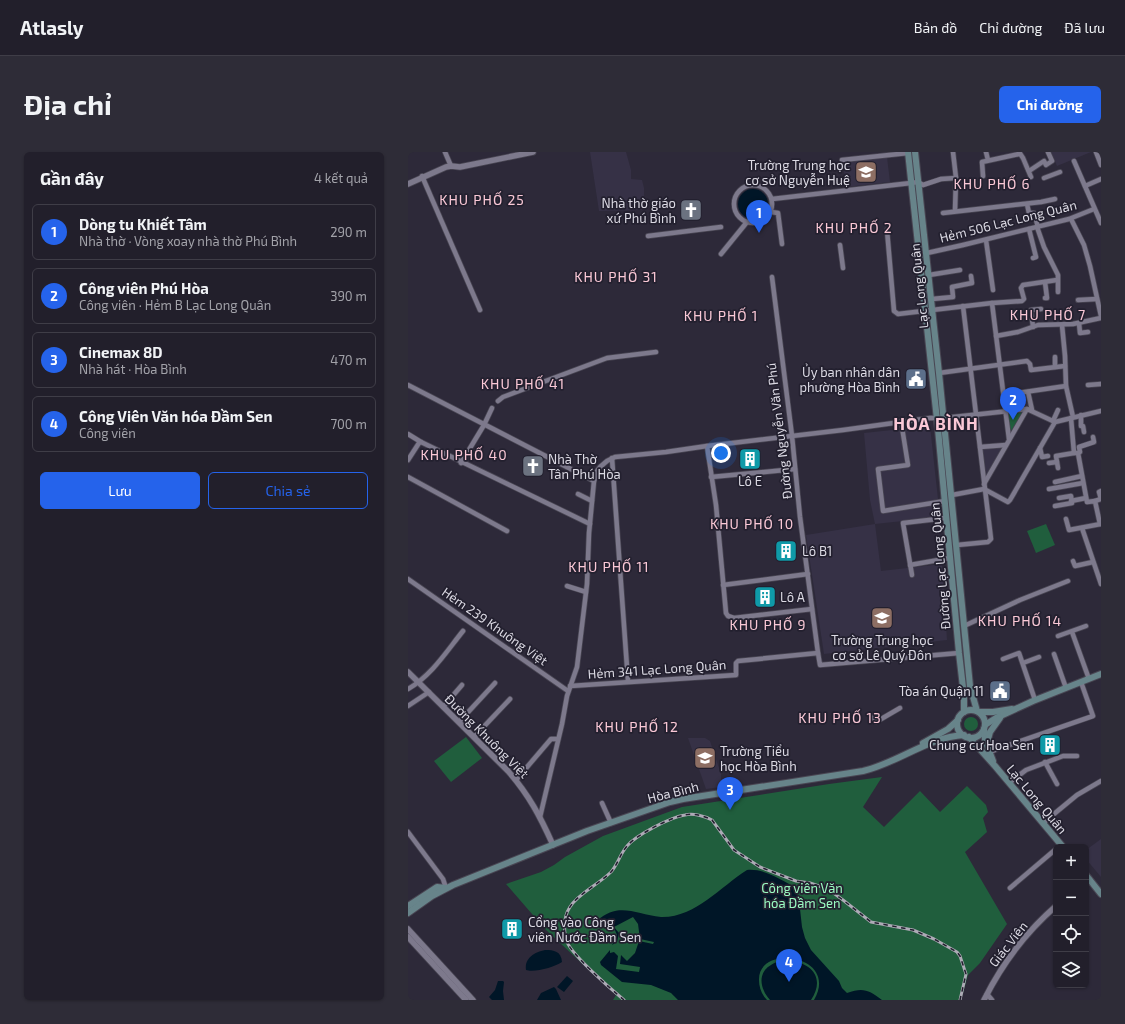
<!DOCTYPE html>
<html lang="vi">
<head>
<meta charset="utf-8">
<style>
	:root { --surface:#221f2b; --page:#2e2c37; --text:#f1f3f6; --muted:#a2a2a9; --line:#3f3d47; --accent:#2563eb }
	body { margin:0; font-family:"Exo 2",sans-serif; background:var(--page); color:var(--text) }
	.controls { position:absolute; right:12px; bottom:12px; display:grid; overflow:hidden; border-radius:6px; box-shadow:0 1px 3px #0004 }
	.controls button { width:36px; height:36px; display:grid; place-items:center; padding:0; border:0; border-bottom:1px solid var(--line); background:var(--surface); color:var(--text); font:20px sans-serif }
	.you { position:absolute; left:313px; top:301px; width:14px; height:14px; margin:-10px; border:3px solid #fff; border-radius:50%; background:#1a73e8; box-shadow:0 0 0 6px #1a73e833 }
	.badge { display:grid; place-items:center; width:26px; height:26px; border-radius:50%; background:var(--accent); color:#fff; font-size:13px; font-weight:700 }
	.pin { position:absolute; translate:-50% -33px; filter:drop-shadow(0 1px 2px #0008) }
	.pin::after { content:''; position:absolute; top:21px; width:14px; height:12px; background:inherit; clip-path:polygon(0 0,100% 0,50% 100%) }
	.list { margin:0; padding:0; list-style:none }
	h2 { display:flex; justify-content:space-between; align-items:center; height:52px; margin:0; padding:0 16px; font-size:17px }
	h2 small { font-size:13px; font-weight:400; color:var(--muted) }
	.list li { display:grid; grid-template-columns:26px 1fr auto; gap:12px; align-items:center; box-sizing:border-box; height:56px; margin:0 8px 8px; padding:0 8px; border:1px solid var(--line); border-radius:6px }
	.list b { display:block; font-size:15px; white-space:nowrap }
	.list p { margin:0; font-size:13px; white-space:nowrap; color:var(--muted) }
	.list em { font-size:13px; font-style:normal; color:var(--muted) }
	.actions { display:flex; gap:8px; padding:12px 16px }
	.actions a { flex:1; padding:9px 0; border:1px solid var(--accent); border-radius:6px; text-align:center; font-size:14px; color:var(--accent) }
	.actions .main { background:var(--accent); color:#fff }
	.icon { flex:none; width:22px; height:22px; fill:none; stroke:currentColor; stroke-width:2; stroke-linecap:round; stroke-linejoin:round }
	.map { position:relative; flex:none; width:693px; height:848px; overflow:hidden; border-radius:6px }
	header { display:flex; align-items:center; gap:24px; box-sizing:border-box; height:56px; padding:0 20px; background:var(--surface); border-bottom:1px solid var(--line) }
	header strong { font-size:19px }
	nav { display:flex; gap:22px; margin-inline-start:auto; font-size:14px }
	.intro { display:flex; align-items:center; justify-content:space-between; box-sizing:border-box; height:96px; padding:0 24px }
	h1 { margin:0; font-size:28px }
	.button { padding:10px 18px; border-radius:6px; background:var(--accent); color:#fff; font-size:14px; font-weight:700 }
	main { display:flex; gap:24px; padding:0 24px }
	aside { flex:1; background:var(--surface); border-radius:6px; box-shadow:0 1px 3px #0004 }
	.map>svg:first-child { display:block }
</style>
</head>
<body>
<header>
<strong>Atlasly</strong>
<nav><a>Bản đồ</a><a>Chỉ đường</a><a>Đã lưu</a></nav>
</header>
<div class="intro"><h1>Địa chỉ</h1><a class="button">Chỉ đường</a></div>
<main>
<aside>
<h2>Gần đây<small>4 kết quả</small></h2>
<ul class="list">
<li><span class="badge">1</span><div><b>Dòng tu Khiết Tâm</b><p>Nhà thờ · Vòng xoay nhà thờ Phú Bình</p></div><em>290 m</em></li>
<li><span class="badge">2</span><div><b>Công viên Phú Hòa</b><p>Công viên · Hẻm B Lạc Long Quân</p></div><em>390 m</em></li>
<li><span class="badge">3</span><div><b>Cinemax 8D</b><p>Nhà hát · Hòa Bình</p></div><em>470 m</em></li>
<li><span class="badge">4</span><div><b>Công Viên Văn hóa Đầm Sen</b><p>Công viên</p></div><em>700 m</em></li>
</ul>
<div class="actions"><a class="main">Lưu</a><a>Chia sẻ</a></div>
</aside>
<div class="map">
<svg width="693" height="848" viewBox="0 0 693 848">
	<rect width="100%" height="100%" fill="#2d2939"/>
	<!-- built -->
	<g fill="#363146">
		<polygon points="182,0 218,0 223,18 223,27 234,28 236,36 236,58 191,59"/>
		<polygon points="643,0 683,0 649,14"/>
		<polygon points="479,5 482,30 438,35 435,10"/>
		<polygon points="622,241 623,254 599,258 597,245"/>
		<polygon points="522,274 532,365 467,372 473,419 534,412 539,488 416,502 398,383 467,372 462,348 456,281"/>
		<polygon points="594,294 595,296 579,323 577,323 574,296"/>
		<polygon points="280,586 297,586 302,589 313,622 313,635 298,637"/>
		<polygon points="693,687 693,725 678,707 678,698"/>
	</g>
	<!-- green -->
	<g fill="#205e3d">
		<polygon points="616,259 603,279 602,277 600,261"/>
		<polygon points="638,372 647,393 628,401 619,379"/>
		<circle cx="563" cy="572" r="7"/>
		<polygon points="58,585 74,606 43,630 26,609"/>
		<polygon points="474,625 455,655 476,675 512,639 532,660 559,634 578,653 580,660 575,666 579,680 557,700 599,772 572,811 560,823 553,848 205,848 208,843 137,777 98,732 133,720 146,713 157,705 195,684 274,655 421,632"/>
	</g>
	<!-- water -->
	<g fill="#001627">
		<circle cx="345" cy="52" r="15"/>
		<path d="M339 718C355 716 374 728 388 736L392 757 394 775 397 786 403 798 431 829 434 836 439 841C455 835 461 838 474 848H406C432 803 350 791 351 828 351 836 354 843 359 848H270L263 841 243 833 214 830 193 813 192 810 202 798V801L206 800 210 804 208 817 231 820 232 815 212 812 213 803 219 809 227 801 231 789 245 792 246 790 232 787 230 772 225 765 206 775 211 781 209 790 204 793 209 783 206 776 200 772 193 773 189 769C211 749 228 763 253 765 287 766 312 735 339 718Z"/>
		<path d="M137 798C146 798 153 799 154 810 147 815 126 821 118 818 116 806 127 800 137 798Z"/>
		<path d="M378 808C403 810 418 825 403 848H362C352 837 349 821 363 813 367 810 374 809 378 808Z"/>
		<polygon points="159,824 165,829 156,840 149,835"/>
		<polygon points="90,829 95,829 96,830 95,839 96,848 84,848 81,845 87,838"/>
		<polygon points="146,835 148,837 153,848 129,848 133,841"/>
	</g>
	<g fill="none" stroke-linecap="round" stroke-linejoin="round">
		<!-- minor casing -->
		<g stroke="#494653" stroke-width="6">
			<g id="minor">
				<polyline points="37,0 43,14"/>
				<polyline points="545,0 548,26 547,59"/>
				<polyline points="578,0 580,8"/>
				<polyline points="611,0 615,6 623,25"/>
				<polyline points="688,0 693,13"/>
				<polyline points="434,8 500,1"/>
				<polyline points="666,9 693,71"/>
				<polyline points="621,19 636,9 638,13 644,9 640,0"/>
				<polyline points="14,24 72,158"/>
				<polyline points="575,24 574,10 611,2"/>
				<polyline points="636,26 652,20"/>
				<circle cx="345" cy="52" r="19"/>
				<polyline points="677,34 693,27"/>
				<polyline points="364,47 503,31 510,30 515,33 533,27 548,26"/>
				<polyline points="619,52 621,61 626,61 630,75"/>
				<polyline points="363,60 370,61 374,92"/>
				<polyline points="535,61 633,50 647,47"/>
				<polyline points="663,67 676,93 682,114 693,164"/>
				<polyline points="629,75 636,95 650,123 650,140"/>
				<polyline points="621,77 628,105 625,106"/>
				<polyline points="479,78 486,159 490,162 584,151 614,149 616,147 613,136 615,133 649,128"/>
				<polyline points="240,84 313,75"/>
				<polyline points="578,88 585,138"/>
				<polyline points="432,93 435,116"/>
				<polyline points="519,101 555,93 661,67 686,57"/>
				<polyline points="313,102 339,70"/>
				<polyline points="521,123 552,118"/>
				<polyline points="364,125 384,284 392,365 410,501"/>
				<polyline points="637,130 639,146 637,146"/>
				<polyline points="524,147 545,145 544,135 564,131 563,124"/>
				<polyline points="670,148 689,147"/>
				<polyline points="584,151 601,287"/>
				<polyline points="671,171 672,181 680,180"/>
				<polyline points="654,173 657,204 658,234 665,265"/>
				<polyline points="625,175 623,158 633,157"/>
				<polyline points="588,184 610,180 630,173 665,172 693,166"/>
				<polyline points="647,205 647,215"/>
				<polyline points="531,221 619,209 622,212 623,218 657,214"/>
				<polyline points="0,233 186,329"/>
				<polyline points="680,233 693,232"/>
				<polyline points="620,240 624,258"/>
				<polyline points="596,243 658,234"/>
				<polyline points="90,249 95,245 199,206 248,200"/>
				<polyline points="673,263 673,274 675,274 676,280"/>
				<polyline points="663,266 666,301 670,301 679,350 687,349 692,372"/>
				<polyline points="493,269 500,313 470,317 475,359 537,349"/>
				<polyline points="645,269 650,258"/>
				<polyline points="0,282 13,290"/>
				<polyline points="299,294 308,353 318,461 320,464 326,466 404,457"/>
				<polyline points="572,295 598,293"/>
				<polyline points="632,296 634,305 640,304"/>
				<polyline points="670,301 672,300 671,295 686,290 685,285"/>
				<polyline points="204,306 220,529"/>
				<polyline points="0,308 11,291 13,290 182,372"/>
				<polyline points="53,311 76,273 84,256"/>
				<polyline points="641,311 649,310"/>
				<polyline points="650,316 648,304 666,301"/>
				<polyline points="0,325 99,379"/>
				<polyline points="303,325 387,317"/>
				<polyline points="647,330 674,324"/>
				<polyline points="576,332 619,257"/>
				<polyline points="641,337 675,331"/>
				<polyline points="170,342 184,349"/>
				<polyline points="544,343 576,337 600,350 602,348 647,270"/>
				<polyline points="663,349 678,346"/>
				<polyline points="687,349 693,347 691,340 693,339"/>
				<polyline points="647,354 664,351 663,344 651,346"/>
				<polyline points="658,367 661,378 693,372"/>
				<polyline points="674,376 693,432"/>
				<polyline points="549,393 580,390 583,387 555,154"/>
				<polyline points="665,409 667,414 685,410"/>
				<polyline points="502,413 542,406"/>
				<polyline points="504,423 495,371 538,366"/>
				<polyline points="0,427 160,539"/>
				<polyline points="315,433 400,422"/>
				<polyline points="159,434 178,440"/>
				<polyline points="556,474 612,448 660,429"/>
				<polyline points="664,480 681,527"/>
				<polyline points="650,484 678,474"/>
				<polyline points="646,502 658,536"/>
				<polyline points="595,507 611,501 627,548"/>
				<polyline points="615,511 631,505"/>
				<polyline points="162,534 328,523 328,511 330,509 410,501 412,513 551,501"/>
				<path d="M0 537C24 523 38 500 55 479"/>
				<polyline points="0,554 21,540"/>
				<polyline points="35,555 54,533"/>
				<polyline points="463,563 468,570 492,556"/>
				<polyline points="51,570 87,531"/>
				<polyline points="66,585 102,547"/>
				<polyline points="581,600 685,564 673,530"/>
				<polyline points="637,610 649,632"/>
				<polyline points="108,628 143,587 150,587"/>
				<polyline points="601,631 618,618 655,604 669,604"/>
				<polyline points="194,651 203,671"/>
				<polyline points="132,665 154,572 159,544 169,515 179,432 181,381 186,329 189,319 192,315 199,309 207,305 258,300 299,294 435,278 522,266 536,266 619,257 647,270 693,259"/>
				<polyline points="635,671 669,643 693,629"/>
				<polyline points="0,680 35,727 38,736"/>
				<polyline points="602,736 648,697"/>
				<polyline points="579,842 584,848"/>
			</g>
		</g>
		<!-- tertiary casing -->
		<g stroke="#494653" stroke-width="7">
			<g id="tertiary">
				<polyline points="0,32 38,15 43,14 52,15 125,0"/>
				<path d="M0 520 100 619C121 643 132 664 145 693"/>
				<polyline points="0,777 65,848"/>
				<polyline points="0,785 58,848"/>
				<path d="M576 848C594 812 618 780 648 754"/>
			</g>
		</g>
		<!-- secondary casing -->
		<g stroke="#494653" stroke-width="8">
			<g id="secondary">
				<polyline points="500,0 530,277 551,501 556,544 556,560"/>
				<polyline points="507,0 531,221 562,534 569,559"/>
				<circle cx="563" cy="572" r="14"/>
				<polyline points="571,560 585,560 604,557"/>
				<polyline points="577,573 588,566 625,549 693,522"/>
				<polyline points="576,577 577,588 585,609"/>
				<polyline points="561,585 587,614 655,695"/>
				<polyline points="515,591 540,577 550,568"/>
				<polyline points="579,591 582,580 592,566"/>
				<polyline points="678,723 693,742"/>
				<polyline points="0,754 29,735 38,736"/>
				<path d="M0 761 24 744 45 733 179 679 262 650 275 647 455 619C490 611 520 585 556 583"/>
			</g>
		</g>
		<!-- minor -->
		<use href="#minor" stroke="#7d798c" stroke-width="4.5"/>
		<!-- tertiary -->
		<use href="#tertiary" stroke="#7d798c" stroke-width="5.5"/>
		<!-- secondary -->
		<use href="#secondary" stroke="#67848a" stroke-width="6"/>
		<!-- rail casing -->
		<g stroke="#adaab6" stroke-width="3">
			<path id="rail" d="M216 848C204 838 160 800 158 787 149 748 180 742 203 720 210 712 212 702 219 694 228 683 263 665 277 663 285 661 297 664 304 668L326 698 352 715 388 729 402 731 420 737 435 748 463 770 505 778 526 787 549 800 552 804 558 822 552 848"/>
		</g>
		<!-- rail -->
		<use href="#rail" stroke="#23202f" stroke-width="1.5" stroke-dasharray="4.5" stroke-linecap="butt"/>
	</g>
	<!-- icons -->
	<defs>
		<g id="school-square" transform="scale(1.15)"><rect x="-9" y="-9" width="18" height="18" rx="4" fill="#8d6e63" stroke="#23202f"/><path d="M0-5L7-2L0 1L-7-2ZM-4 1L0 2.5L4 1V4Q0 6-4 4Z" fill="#fff"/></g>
		<g id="church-square" transform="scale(1.15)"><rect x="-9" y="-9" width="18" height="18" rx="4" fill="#6b7280" stroke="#23202f"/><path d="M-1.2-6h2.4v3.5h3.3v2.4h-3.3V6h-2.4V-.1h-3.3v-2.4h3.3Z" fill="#fff"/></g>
		<g id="civic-square" transform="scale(1.15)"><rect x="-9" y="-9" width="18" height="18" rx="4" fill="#5c6f8a" stroke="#23202f"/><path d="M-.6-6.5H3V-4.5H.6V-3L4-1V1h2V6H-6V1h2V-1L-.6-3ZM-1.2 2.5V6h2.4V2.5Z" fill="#fff"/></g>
		<g id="building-square" transform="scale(1.15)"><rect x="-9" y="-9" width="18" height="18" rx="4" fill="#0f9aa8" stroke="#23202f"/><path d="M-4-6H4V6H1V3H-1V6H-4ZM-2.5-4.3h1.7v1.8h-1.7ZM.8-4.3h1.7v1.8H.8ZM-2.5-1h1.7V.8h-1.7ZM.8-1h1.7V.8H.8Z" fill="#fff"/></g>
	</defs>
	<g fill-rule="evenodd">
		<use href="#school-square" x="458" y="20"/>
		<use href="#church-square" x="283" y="58"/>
		<use href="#civic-square" x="508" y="227"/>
		<use href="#building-square" x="342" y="307"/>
		<use href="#church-square" x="125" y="314"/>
		<use href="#building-square" x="378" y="399"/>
		<use href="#building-square" x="357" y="445"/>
		<use href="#school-square" x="474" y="466"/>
		<use href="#civic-square" x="592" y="539"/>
		<use href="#building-square" x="642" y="593"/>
		<use href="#school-square" x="297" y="606"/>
		<use href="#building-square" x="104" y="777"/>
	</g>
	<g text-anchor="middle" stroke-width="3.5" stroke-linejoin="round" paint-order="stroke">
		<!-- poi labels -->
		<g font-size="13" fill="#dcdae4" stroke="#23202f" text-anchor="end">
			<text x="442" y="18">Trường Trung học<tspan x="442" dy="15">cơ sở Nguyễn Huệ</tspan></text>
			<text x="268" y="56">Nhà thờ giáo<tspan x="268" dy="15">xứ Phú Bình</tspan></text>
			<text x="492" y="225">Ủy ban nhân dân<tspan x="492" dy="15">phường Hòa Bình</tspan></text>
			<text x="140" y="312" text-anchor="start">Nhà Thờ<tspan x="140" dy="15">Tân Phú Hòa</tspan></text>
			<text x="342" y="334" text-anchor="middle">Lô E</text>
			<text x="394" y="404" text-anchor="start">Lô B1</text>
			<text x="372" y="450" text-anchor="start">Lô A</text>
			<text x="474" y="493" text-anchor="middle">Trường Trung học<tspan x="474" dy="15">cơ sở Lê Quý Đôn</tspan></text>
			<text x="576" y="544">Tòa án Quận 11</text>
			<text x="626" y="598">Chung cư Hoa Sen</text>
			<text x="312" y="604" text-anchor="start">Trường Tiểu<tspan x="312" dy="15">học Hòa Bình</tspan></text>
			<text x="120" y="775" text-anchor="start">Cổng vào Công<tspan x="120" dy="15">viên Nước Đầm Sen</tspan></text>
		</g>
		<!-- street labels -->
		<g font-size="13" fill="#dcdae4" stroke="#23202f">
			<text transform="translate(600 69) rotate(-14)" y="5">Hẻm 506 Lạc Long Quân</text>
			<text transform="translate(511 134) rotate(-96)" y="5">Lạc Long Quân</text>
			<text transform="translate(371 279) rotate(-97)" y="5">Đường Nguyễn Văn Phú</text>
			<text transform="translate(532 414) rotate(-95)" y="5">Đường Lạc Long Quân</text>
			<text transform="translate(87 474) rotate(35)" y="5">Hẻm 239 Khuông Việt</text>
			<text transform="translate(249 517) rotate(-4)" y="5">Hẻm 341 Lạc Long Quân</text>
			<text transform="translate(79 584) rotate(45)" y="5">Đường Khuông Việt</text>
			<text transform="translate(265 640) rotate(-14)" y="5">Hòa Bình</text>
			<text transform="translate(629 647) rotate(50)" y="5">Lạc Long Quân</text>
			<text transform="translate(600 792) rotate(-52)" y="5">Giác Viên</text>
		</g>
		<!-- park labels -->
		<g font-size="13" fill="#9bfbc2" stroke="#23202f">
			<text x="394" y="741">Công viên Văn<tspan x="394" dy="15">hóa Đầm Sen</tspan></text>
		</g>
		<!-- neighbourhood labels -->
		<g font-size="14" letter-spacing="1" fill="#fac8d6" stroke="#23202f">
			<text x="584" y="37">KHU PHỐ 6</text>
			<text x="74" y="53">KHU PHỐ 25</text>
			<text x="446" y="81">KHU PHỐ 2</text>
			<text x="208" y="130">KHU PHỐ 31</text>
			<text x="640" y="168">KHU PHỐ 7</text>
			<text x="313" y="169">KHU PHỐ 1</text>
			<text x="115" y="237">KHU PHỐ 41</text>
			<text x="56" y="308">KHU PHỐ 40</text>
			<text x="344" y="377">KHU PHỐ 10</text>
			<text x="201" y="420">KHU PHỐ 11</text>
			<text x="612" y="474">KHU PHỐ 14</text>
			<text x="360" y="478">KHU PHỐ 9</text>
			<text x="432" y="571">KHU PHỐ 13</text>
			<text x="229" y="580">KHU PHỐ 12</text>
		</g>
		<!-- district labels -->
		<g font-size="17" font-weight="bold" letter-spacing="1" fill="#fac8d6" stroke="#23202f">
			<text x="528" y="278">HÒA BÌNH</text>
		</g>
	</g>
</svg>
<div class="controls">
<button>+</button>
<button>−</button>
<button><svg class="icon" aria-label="locate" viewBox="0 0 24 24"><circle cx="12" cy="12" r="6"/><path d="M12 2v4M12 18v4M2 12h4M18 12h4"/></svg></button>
<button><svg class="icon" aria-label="layers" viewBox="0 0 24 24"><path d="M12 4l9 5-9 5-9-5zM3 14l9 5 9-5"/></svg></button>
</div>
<div class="you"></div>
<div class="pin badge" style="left:351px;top:81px">1</div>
<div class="pin badge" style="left:605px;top:268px">2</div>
<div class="pin badge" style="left:322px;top:658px">3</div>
<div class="pin badge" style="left:381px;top:830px">4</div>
</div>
</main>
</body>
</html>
